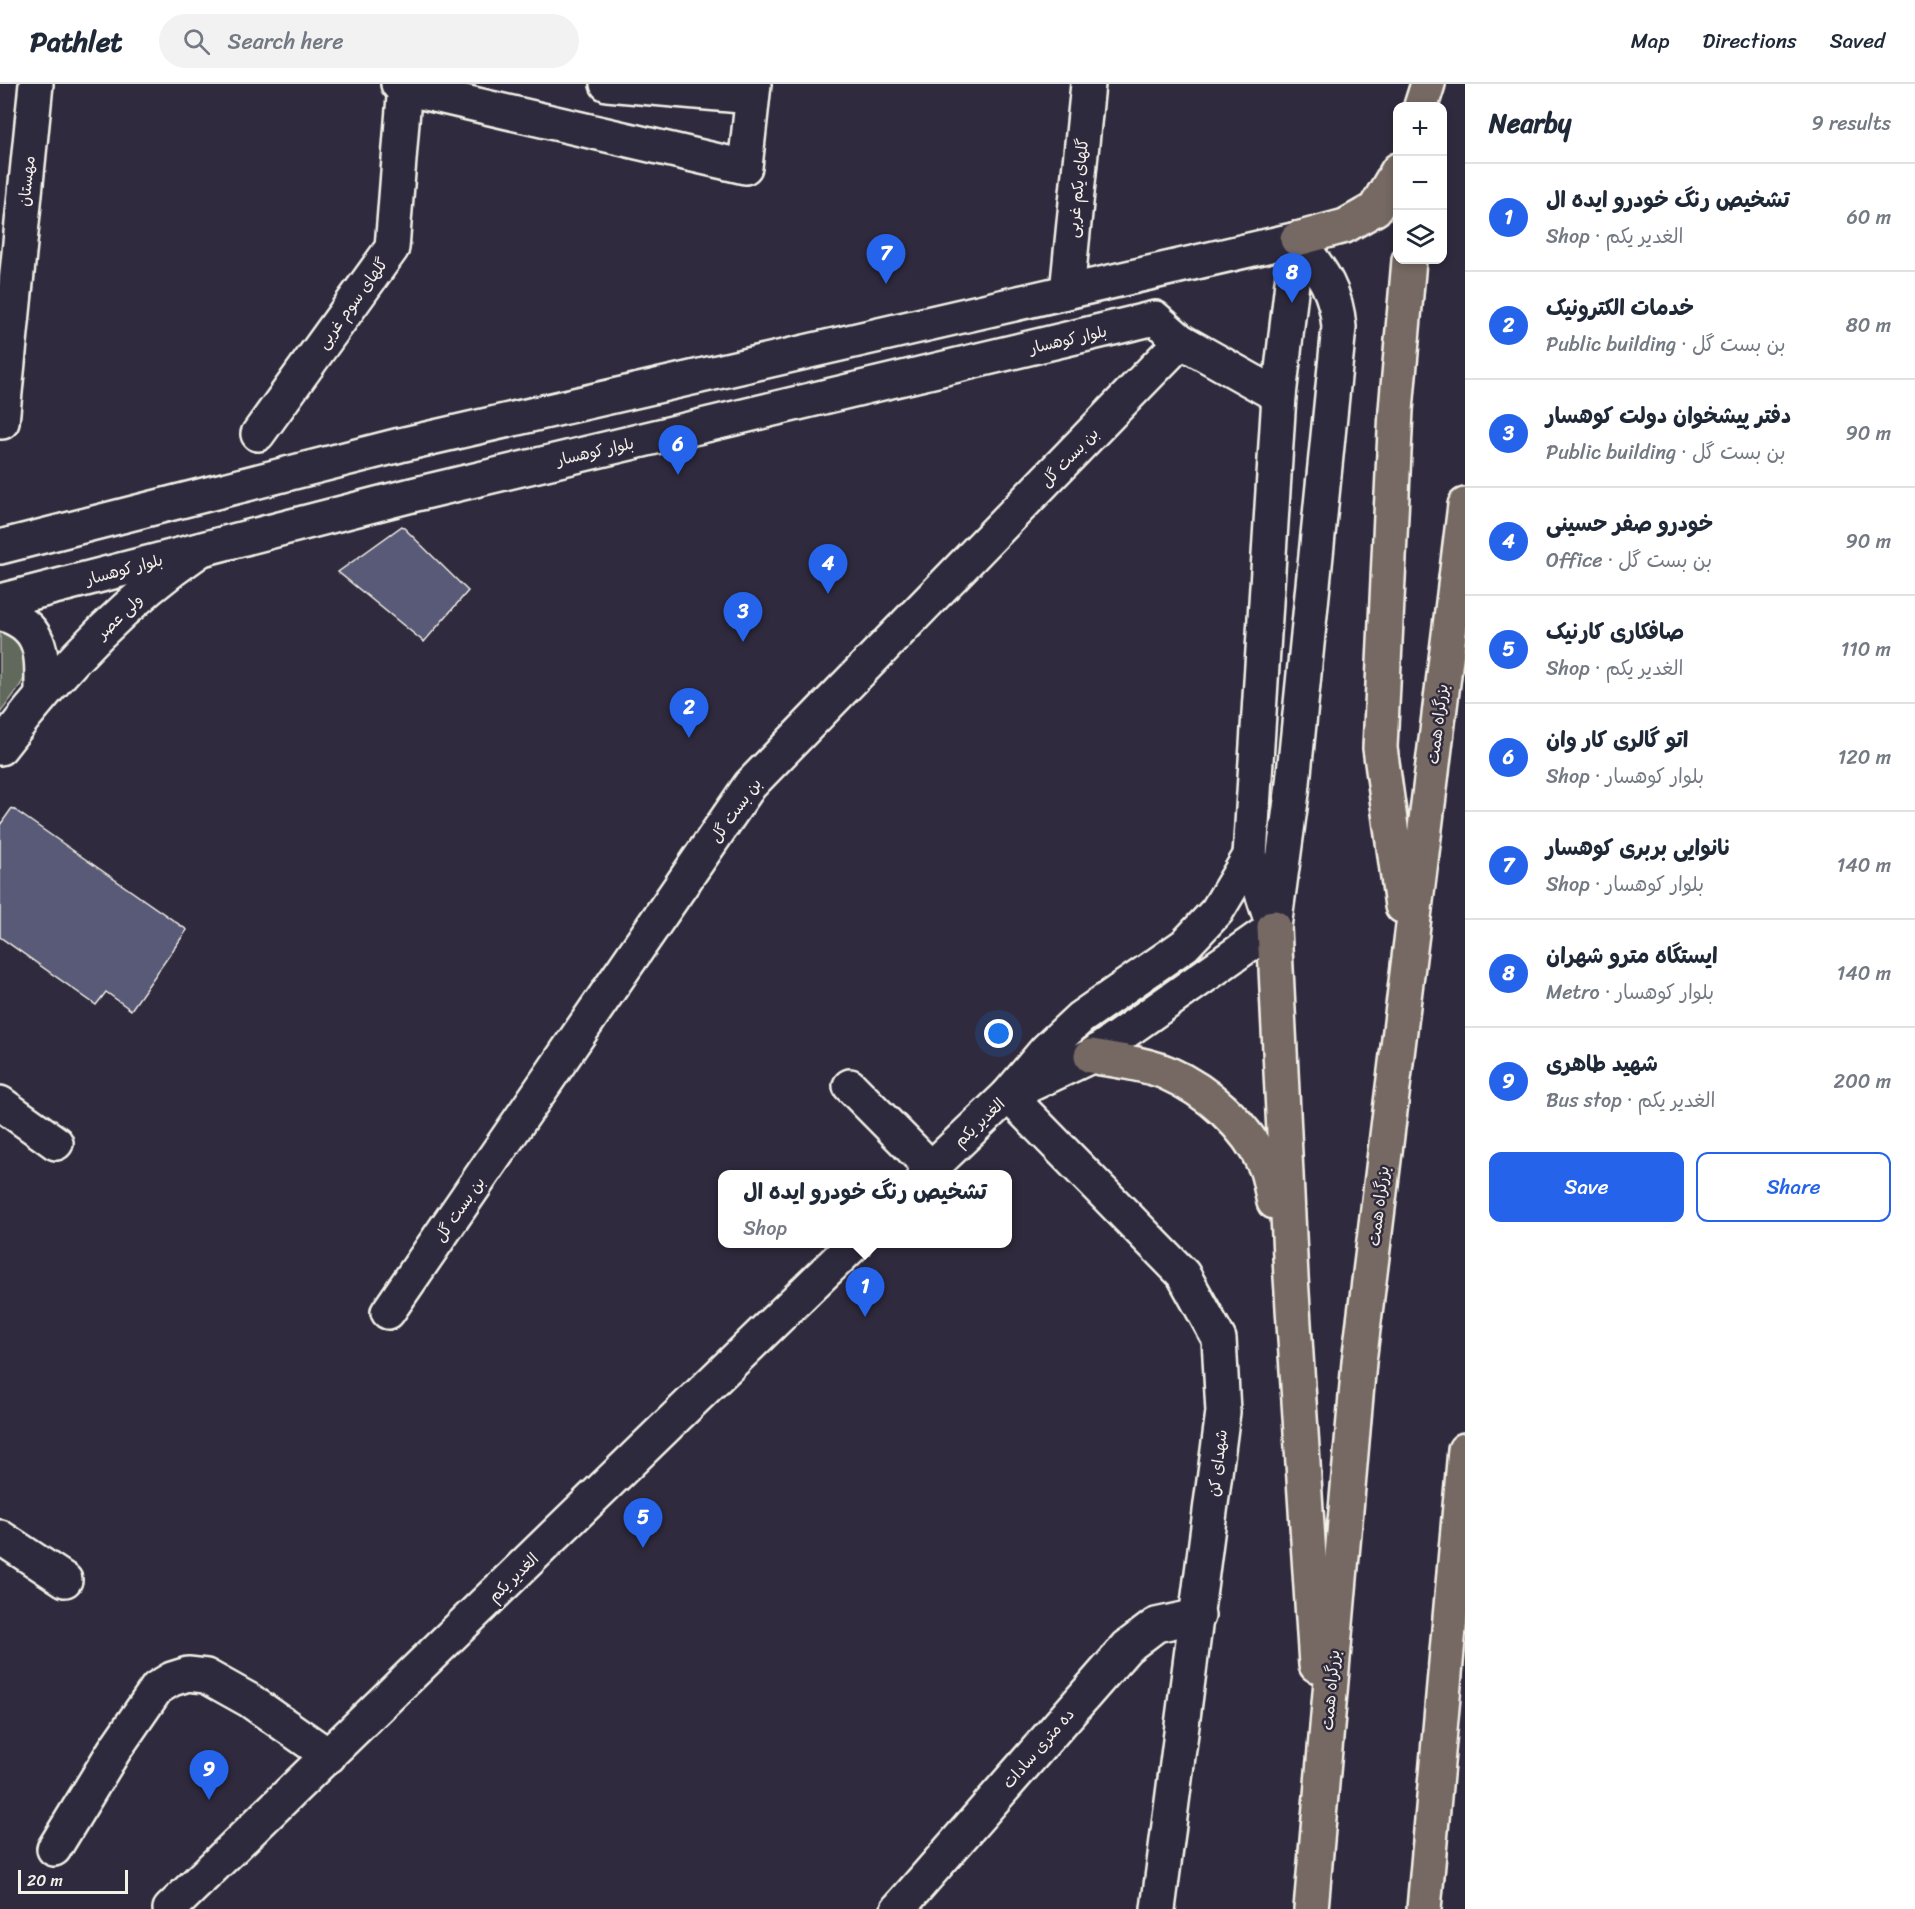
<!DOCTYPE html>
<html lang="en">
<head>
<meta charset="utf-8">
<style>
	:root { --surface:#fff; --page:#f2f2f3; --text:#1f2937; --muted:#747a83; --line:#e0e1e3; --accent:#2563eb }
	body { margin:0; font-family:Sriracha,"Playpen Sans Arabic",sans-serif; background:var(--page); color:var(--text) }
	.controls { position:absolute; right:18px; top:18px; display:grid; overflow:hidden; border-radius:12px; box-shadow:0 3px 9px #0003 }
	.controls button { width:54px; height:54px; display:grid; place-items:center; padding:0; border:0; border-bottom:2px solid var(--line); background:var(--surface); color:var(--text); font:30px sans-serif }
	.scale { position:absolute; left:18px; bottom:15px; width:110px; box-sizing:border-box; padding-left:6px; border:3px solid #f4f1e8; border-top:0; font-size:16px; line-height:21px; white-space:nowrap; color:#f4f1e8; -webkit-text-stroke:4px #2f2a3d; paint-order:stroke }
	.you { position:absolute; left:999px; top:950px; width:21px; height:21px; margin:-15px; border:4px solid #fff; border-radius:50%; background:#1a73e8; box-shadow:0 0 0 9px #1a73e833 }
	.badge { display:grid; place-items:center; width:39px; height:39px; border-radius:50%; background:var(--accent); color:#fff; font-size:20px; font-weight:700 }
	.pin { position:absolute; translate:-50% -50px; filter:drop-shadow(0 2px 3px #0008) }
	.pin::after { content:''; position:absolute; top:32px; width:21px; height:18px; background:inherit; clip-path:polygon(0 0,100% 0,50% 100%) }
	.popup { position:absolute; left:718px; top:1086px; width:294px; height:78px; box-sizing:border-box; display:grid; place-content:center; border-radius:12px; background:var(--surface); filter:drop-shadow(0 2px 4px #0005); font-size:20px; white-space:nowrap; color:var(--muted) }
	.popup b { font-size:22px; color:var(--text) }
	.popup::after { content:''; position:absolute; left:50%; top:100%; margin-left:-12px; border:12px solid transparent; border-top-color:var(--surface) }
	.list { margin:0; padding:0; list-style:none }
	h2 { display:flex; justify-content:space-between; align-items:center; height:78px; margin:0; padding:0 24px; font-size:26px }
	h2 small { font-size:20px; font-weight:400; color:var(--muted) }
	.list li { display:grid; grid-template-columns:39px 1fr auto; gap:18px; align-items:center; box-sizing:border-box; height:108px; padding:0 24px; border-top:2px solid var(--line) }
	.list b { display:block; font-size:22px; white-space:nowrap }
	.list p { margin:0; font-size:20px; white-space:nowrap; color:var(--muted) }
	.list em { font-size:20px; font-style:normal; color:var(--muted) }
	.actions { display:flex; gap:12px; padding:18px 24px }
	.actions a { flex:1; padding:14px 0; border:2px solid var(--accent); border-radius:12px; text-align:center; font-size:21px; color:var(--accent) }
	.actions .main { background:var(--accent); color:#fff }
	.icon { flex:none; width:33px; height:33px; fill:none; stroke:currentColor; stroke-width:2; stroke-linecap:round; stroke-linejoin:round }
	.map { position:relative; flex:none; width:1465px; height:1825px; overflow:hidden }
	header { display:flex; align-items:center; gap:36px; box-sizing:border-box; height:84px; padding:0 30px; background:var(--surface); border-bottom:2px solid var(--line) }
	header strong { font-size:28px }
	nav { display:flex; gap:33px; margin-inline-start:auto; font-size:21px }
	.search { width:420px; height:54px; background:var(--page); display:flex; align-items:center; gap:15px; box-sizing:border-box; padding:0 21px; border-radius:33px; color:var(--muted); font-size:22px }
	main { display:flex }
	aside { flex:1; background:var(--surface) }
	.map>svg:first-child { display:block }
</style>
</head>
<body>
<header>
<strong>Pathlet</strong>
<div class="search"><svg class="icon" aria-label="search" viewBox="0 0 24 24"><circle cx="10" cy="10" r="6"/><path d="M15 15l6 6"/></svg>Search here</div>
<nav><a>Map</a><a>Directions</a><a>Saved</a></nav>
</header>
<main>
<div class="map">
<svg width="1465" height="1825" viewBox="0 0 1465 1825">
	<rect width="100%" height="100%" fill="#2f2a3d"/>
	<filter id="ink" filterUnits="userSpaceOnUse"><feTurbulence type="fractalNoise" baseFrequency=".0167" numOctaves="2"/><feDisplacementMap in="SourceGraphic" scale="12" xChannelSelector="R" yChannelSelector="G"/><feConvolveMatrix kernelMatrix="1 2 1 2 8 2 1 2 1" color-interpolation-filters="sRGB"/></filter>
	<g filter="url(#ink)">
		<!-- green -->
		<path fill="#60695c" stroke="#aaada2" stroke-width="1.5" d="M0 542C50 569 25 596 0 629Z"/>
		<!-- building -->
		<g fill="#585a77" stroke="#f4f1e8" stroke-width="1.5">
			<polygon points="402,442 468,507 424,558 338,488"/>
			<polygon points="12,724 187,846 131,926 106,908 96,921 0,853 0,741"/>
		</g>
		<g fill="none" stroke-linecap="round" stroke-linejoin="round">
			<!-- street casing -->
			<g stroke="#f4f1e8" stroke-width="38">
				<g id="street">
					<polyline points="398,0 404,4 745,83 754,0"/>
					<polyline points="607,0 752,13"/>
					<polyline points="1067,208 1088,0"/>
					<polyline points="2,338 36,0"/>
					<polyline points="258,350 392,164 405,0"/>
					<path d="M0 529C44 542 42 569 42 608"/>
					<path d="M0 664C57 589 122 519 200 466"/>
					<polyline points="850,1002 931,1084"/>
					<polyline points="0,1019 56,1059"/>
					<polyline points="388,1228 750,701 1181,257"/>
					<polyline points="0,1453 65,1496"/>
					<polyline points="54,1765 115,1665 157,1604 172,1595 188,1590 206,1592 249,1616 329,1672"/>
					<polyline points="898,1825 1127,1563 1156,1541 1198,1532"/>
				</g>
			</g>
			<!-- secondary casing -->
			<g stroke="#f4f1e8" stroke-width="38">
				<g id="secondary">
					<polyline points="0,463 400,361 1297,155"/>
					<polyline points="0,517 412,411 1155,234 1181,257 1279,312"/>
					<polyline points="1271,836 1250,772 1279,312 1297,155"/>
					<path d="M1008 1011 1091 972 1274 843 1292 709 1339 243C1336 204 1320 186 1297 155"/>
					<polyline points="1008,1011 1183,1190 1219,1255 1223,1328 1158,1825"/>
					<polyline points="925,1090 1008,1011 1046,966 1080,934 1185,861 1217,827 1250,772"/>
					<polyline points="170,1825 854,1160"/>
				</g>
			</g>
			<!-- highway casing -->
			<g stroke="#f4f1e8" stroke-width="38">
				<g id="highway">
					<polyline points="1421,22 1428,0"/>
					<polyline points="1297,155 1345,142 1375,125 1398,86"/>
					<polyline points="1402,822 1380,664 1396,326 1409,176"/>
					<polyline points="1274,843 1291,1193 1316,1581"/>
					<path d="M1091 972C1116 977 1144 979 1167 989 1208 1007 1247 1042 1265 1082 1270 1093 1271 1107 1274 1118"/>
					<polyline points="1311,1825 1359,1278 1465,421"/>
					<polyline points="1424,1825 1465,1366"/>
				</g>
			</g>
			<!-- street -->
			<use href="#street" stroke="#2f2a3d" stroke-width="33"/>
			<!-- secondary -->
			<use href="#secondary" stroke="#2f2a3d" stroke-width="33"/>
			<!-- highway -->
			<use href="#highway" stroke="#766964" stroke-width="33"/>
		</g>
	</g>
	<g text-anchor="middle" stroke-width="5" stroke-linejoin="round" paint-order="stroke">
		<!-- street labels -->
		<g font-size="16" fill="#f4f1e8" stroke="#2f2a3d">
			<text transform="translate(26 97) rotate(-84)" y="6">مهستان</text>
			<text transform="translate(1077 104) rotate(-84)" y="6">گلهای یکم غربی</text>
			<text transform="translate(352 219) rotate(-54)" y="6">گلهای سوم غربی</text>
			<text transform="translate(1068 255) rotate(-13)" y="6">بلوار کوهسار</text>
			<text transform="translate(595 367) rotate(-13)" y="6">بلوار کوهسار</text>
			<text transform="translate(1069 373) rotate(-46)" y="6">بن بست گل</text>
			<text transform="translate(124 485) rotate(-15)" y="6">بلوار کوهسار</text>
			<text transform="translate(119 532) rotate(-44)" y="6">ولی عصر</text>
			<text transform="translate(1437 640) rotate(-83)" y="6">بزرگراه همت</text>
			<text transform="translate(735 726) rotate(-54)" y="6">بن بست گل</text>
			<text transform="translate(979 1038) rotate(-43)" y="6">الغدیر یکم</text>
			<text transform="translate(1378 1122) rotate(-83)" y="6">بزرگراه همت</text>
			<text transform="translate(459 1125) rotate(-55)" y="6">بن بست گل</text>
			<text transform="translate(1217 1379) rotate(-83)" y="6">شهدای کن</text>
			<text transform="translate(513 1493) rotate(-44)" y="6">الغدیر یکم</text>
			<text transform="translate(1330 1606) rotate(-85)" y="6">بزرگراه همت</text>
			<text transform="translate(1038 1664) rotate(-49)" y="6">ده متری سادات</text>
		</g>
	</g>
</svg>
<div class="controls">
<button>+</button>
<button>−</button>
<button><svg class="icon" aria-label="layers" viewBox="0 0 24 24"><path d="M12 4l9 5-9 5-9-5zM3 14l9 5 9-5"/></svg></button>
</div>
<div class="scale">20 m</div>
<div class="you"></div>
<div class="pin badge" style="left:865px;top:1233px">1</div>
<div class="popup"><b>تشخیص رنگ خودرو ایده ال</b>Shop</div>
<div class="pin badge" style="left:689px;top:654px">2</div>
<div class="pin badge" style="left:743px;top:558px">3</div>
<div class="pin badge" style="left:828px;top:510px">4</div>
<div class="pin badge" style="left:643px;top:1464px">5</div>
<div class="pin badge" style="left:678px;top:391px">6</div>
<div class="pin badge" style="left:886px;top:200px">7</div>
<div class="pin badge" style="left:1292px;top:219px">8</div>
<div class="pin badge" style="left:209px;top:1716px">9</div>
</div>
<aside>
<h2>Nearby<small>9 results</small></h2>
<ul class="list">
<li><span class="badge">1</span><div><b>تشخیص رنگ خودرو ایده ال</b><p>Shop · الغدیر یکم</p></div><em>60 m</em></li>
<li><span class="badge">2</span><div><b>خدمات الکترونیک</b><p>Public building · بن بست گل</p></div><em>80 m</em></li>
<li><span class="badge">3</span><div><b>دفتر پیشخوان دولت کوهسار</b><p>Public building · بن بست گل</p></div><em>90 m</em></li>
<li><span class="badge">4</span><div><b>خودرو صفر حسینی</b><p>Office · بن بست گل</p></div><em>90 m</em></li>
<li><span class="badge">5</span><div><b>صافکاری کارنیک</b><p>Shop · الغدیر یکم</p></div><em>110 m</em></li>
<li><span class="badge">6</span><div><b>اتو گالری کار وان</b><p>Shop · بلوار کوهسار</p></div><em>120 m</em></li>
<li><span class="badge">7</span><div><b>نانوایی بربری کوهسار</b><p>Shop · بلوار کوهسار</p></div><em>140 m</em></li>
<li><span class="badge">8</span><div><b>ایستگاه مترو شهران</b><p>Metro · بلوار کوهسار</p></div><em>140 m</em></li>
<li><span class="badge">9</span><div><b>شهید طاهری</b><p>Bus stop · الغدیر یکم</p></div><em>200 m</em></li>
</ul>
<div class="actions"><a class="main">Save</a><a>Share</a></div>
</aside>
</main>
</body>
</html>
